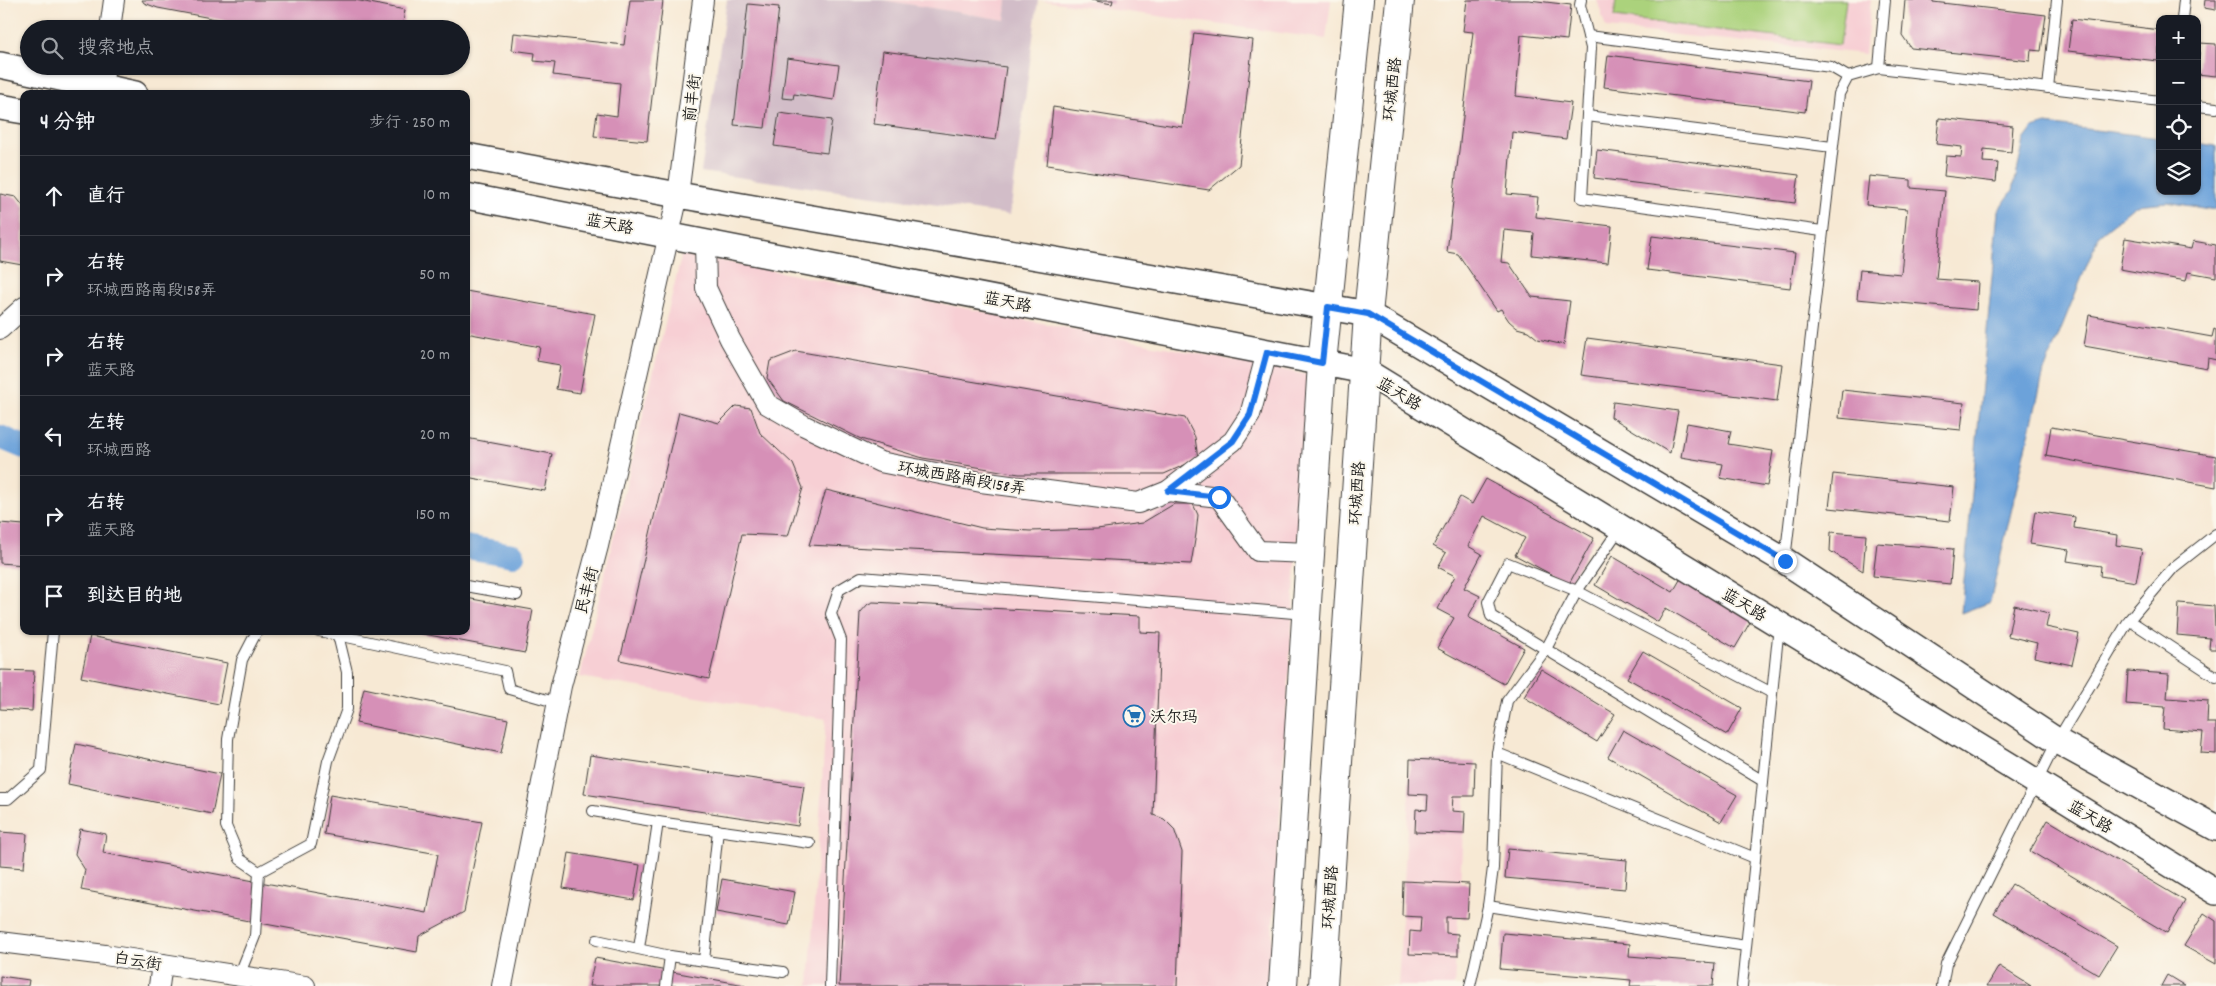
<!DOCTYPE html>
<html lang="zh">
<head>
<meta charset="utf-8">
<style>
	:root { --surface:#171b24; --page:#242831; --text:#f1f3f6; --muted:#9ea1a6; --line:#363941 }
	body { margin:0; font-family:Dekko,"LXGW WenKai TC",sans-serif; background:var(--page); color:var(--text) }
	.controls { position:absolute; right:15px; top:15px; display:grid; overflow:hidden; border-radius:10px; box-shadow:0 1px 4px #0004 }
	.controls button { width:45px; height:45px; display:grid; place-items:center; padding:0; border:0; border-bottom:1px solid var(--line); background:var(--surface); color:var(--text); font:25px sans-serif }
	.stop { position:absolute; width:15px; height:15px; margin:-11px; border:4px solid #1a73e8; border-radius:50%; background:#fff }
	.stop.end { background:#1a73e8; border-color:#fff; box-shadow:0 1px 5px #0008 }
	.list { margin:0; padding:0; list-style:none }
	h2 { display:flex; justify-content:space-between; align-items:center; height:65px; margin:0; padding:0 20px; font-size:21px }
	h2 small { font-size:16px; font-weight:400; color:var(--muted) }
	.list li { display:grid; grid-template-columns:32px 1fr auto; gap:15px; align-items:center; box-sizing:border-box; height:80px; padding:0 20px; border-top:1px solid var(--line) }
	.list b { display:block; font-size:19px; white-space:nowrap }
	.list p { margin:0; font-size:16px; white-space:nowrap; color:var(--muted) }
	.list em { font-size:16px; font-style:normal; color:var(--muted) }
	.icon { flex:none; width:28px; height:28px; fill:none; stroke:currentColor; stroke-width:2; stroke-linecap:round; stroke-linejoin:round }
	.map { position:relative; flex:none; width:2216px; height:986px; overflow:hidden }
	.search { position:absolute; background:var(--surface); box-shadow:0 1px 4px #0004; left:20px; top:20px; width:450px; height:55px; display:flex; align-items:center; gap:12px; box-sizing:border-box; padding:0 18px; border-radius:28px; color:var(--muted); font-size:19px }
	.panel { position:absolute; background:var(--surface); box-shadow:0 1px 4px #0004; left:20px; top:90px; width:450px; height:545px; border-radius:10px }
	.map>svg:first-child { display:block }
</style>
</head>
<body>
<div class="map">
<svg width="2216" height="986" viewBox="0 0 2216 986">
	<rect width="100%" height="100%" fill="#fbf7ec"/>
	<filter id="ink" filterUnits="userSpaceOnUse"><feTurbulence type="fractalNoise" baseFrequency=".02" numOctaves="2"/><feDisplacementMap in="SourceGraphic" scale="10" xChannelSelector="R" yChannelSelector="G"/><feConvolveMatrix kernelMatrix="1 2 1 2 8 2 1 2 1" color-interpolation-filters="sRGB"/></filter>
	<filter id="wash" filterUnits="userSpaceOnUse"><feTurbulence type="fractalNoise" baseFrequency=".0096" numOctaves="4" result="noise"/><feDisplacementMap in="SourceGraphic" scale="20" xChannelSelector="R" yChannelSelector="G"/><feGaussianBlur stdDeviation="1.12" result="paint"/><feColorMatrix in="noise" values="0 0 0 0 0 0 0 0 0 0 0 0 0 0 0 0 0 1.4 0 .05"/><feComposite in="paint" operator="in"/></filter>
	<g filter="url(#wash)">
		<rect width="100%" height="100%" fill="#f7e9d4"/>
		<!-- built -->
		<g fill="#f7cfd4">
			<polygon points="883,0 1007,0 1005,20"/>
			<polygon points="1040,0 1331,0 1326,39"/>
			<polygon points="1597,0 1871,0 1865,54 1606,28"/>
			<polygon points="682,253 1308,375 1269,986 809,986 826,719 580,677"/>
			<polygon points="1411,760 1467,763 1454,986 1398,986"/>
		</g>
		<!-- industrial -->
		<polygon fill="#d2bdc8" points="727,0 883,0 1005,20 1007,0 1038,0 1010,215 701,172"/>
		<!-- green -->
		<polygon fill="#abd27c" stroke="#64774c" points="1616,0 1846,0 1840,45 1614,17"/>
		<!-- water -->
		<polygon fill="#6ca2da" stroke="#445f7b" points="2046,124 2160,138 2160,191 2197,191 2197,143 2216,146 2216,210 2167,202 2136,205 2099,235 2044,371 1990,602 1961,613 1998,211 2013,190 2024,140 2033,128"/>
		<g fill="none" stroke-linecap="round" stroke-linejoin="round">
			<!-- canal -->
			<g stroke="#6ca2da" stroke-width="24">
				<polyline points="0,437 24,447"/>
				<polyline points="466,547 513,555"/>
			</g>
		</g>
		<g id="blocks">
			<!-- building -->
			<g fill="#d690b7">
				<polygon points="142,0 355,0 405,10 402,29 269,29 158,8 144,3"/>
				<polygon points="630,0 663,0 647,141 594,136 597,113 617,116 620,83 553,75 555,63 534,61 535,53 512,50 514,33 624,45"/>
				<polygon points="1091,0 1113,0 1112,4"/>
				<polygon points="1467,0 1529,0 1571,5 1567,40 1521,35 1516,96 1571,103 1566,139 1512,132 1507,194 1538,197 1536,217 1612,226 1608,263 1532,255 1534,233 1504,230 1501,262 1509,263 1532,297 1570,301 1564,345 1538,339 1528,331 1517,328 1509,321 1501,309 1497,311 1458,254 1447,252 1473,32 1463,31"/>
				<polygon points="1905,0 1933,0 1933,2 2046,15 2041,51 2031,50 2030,61 1911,48 1902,35"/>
				<polygon points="2205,0 2216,0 2216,10 2204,8"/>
				<polygon points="748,4 779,7 765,128 734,125"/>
				<polygon points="2072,19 2160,30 2158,61 2068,51"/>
				<polygon points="1194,33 1253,40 1239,165 1209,190 1047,165 1053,107 1182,127"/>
				<polygon points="2200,43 2216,44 2216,76 2197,74"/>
				<polygon points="883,51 1006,67 996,140 874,124"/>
				<polygon points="1608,55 1809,81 1805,112 1604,87"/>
				<polygon points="787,58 839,65 834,100 794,94 793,99 782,98"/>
				<polygon points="779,113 832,120 827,153 774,146"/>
				<polygon points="1939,118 2013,126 2011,152 1984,149 1983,162 1998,163 1996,182 1944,176 1946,156 1961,157 1962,147 1936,144"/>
				<polygon points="1597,150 1799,175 1795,203 1594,178"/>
				<polygon points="1869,176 1911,180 1911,188 1945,191 1936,279 1978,282 1976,310 1857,299 1860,270 1901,274 1907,209 1866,205"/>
				<polygon points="0,194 16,197 24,207 22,265 0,261"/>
				<polygon points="1652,236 1795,253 1790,288 1647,270"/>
				<polygon points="2125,238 2191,249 2193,241 2216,245 2216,277 2188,272 2186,281 2120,269"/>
				<polygon points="466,291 595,314 580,393 556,389 560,365 537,361 540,347 466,333"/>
				<polygon points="2089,315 2212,337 2214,329 2216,330 2216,360 2208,358 2207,368 2084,346"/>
				<polygon points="1587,338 1782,364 1777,401 1581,375"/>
				<polygon points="796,351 1185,418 1195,437 1198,459 1164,474 1019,474 923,458 861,439 784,401 767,378 770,361"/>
				<polygon points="1842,390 1964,403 1961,430 1839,418"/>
				<polygon points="1613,402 1678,411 1670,453 1611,417"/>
				<polygon points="736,406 751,408 760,433 793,464 803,488 788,536 742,534 709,679 620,660 679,412 719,423"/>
				<polygon points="1687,423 1731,431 1728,444 1773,451 1767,486 1720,478 1723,464 1681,457"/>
				<polygon points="2051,427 2216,456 2216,487 2046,456"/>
				<polygon points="466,438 552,454 545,491 466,477"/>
				<polygon points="1833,474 1954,487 1950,521 1829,508"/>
				<polygon points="1486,479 1594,538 1569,584 1515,555 1525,538 1484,516 1468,546 1482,554 1464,588 1480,596 1468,617 1524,648 1504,684 1437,648 1454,618 1437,609 1455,576 1438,567 1446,553 1433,546 1460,497 1472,504"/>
				<polygon points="826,490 982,528 1030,531 1097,529 1142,523 1174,504 1193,504 1198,515 1196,534 1191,564 809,545"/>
				<polygon points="2035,511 2075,517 2074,528 2117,535 2116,545 2142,549 2136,582 2100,576 2101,566 2067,561 2069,550 2030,544"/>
				<polygon points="0,523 24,525 24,565 0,563"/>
				<polygon points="1831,532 1866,535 1863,571 1830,551"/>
				<polygon points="1877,543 1953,549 1950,584 1873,576"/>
				<polygon points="1612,556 1673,592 1681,578 1752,619 1735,648 1666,608 1658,622 1595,585"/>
				<polygon points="466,598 533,610 525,653 413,632 466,631"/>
				<polygon points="873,602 1140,616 1140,632 1160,633 1153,815 1164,819 1174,829 1182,852 1177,986 839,986 860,613 868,604"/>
				<polygon points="2179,603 2214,606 2216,649 2209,649 2210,638 2177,635"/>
				<polygon points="2014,605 2049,613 2046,627 2079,634 2072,665 2034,657 2037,643 2008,636"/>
				<polygon points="90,636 227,663 219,704 81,677"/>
				<polygon points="1643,651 1742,708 1727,735 1627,678"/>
				<polygon points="1541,669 1615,714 1597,742 1524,697"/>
				<polygon points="0,670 34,671 32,711 0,709"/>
				<polygon points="2128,671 2169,674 2167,698 2208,701 2207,723 2216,723 2216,754 2201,753 2203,732 2163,729 2165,707 2126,704"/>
				<polygon points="364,688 508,719 501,753 356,723"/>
				<polygon points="1623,730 1737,795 1721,822 1608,757"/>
				<polygon points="76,744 220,774 212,814 68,784"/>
				<polygon points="590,755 804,786 798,826 584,794"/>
				<polygon points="1410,759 1475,762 1474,796 1453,796 1452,811 1465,812 1464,834 1415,832 1416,809 1427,810 1428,795 1409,794"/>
				<polygon points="330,795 482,822 464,912 419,936 417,952 81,890 85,870 75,854 80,829 106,834 103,853 427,913 438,854 324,834"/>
				<polygon points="2048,820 2185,901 2167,933 2030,851"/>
				<polygon points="0,832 27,834 24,868 0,866"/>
				<polygon points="1508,849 1627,860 1625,889 1505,878"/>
				<polygon points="569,853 640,865 634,900 563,888"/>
				<polygon points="722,879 795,892 789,925 716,912"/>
				<polygon points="1403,881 1469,884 1467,918 1446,917 1446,933 1458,934 1458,956 1409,954 1410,931 1420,932 1421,917 1402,916"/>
				<polygon points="2012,884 2117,946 2099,975 1994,913"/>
				<polygon points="2204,913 2216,921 2216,964 2184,946"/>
				<polygon points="1503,933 1630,944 1629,956 1715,963 1713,986 1630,986 1631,980 1500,969"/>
				<polygon points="595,958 745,985 744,986 589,986"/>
				<polygon points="1999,966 2031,986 1987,986"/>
				<polygon points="2167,975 2185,986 2161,986"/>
				<polygon points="0,976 29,980 28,986 0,986"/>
			</g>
		</g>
	</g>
	<g filter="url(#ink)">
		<use href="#blocks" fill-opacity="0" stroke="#3d3b38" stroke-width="1"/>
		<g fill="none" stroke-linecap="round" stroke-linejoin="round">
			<!-- service casing -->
			<g stroke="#3d3b38" stroke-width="12">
				<g id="service">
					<polyline points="1581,0 1580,5 1591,48 1582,198 1822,231"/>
					<polyline points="2182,19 2184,0"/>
					<polyline points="1588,36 1831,67 1848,77"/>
					<polyline points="1879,68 1885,0"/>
					<polyline points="2048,88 2057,0"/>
					<polyline points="2197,106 2216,108"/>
					<polyline points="1587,116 1832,147"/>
					<polyline points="1620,528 1577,591 1546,649 1507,701 1497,753 1755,858"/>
					<polyline points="1785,560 1839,94 1848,77 1879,68 2160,101"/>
					<polyline points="466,586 517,595"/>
					<polyline points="2129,620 2216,677"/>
					<polyline points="319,631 505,671 509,689 558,703"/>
					<polyline points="1763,781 1491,616 1488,602 1508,563 1577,591 1772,693"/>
					<polyline points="0,799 8,799 41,770 53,631"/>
					<polyline points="593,811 658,822 810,843"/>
					<polyline points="259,872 311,844 328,761 347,709 347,672 337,631"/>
					<polyline points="1488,906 1746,946"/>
					<polyline points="597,940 670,956"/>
					<polyline points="639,948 658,822"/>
					<polyline points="704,960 718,830"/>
					<polyline points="239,976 255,936 259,872 240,859 226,826 228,739 242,660 257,631"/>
					<polyline points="666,986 670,956 783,972"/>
					<polyline points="830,986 841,640 831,614 839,590 861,577 1305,614"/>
					<polyline points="1470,986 1488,906 1493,868 1497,753"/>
					<polyline points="1742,986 1779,626"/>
					<polyline points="1942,986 1946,964 2057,741 2129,620 2174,567 2216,534"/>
				</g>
			</g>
			<!-- minor casing -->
			<g stroke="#3d3b38" stroke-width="22">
				<g id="minor">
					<polyline points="110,29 114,0"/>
					<polyline points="102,87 105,66"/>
					<polyline points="705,241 706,288 730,339 767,404 805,426 880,462 981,482 1138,503 1168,491 1233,441 1250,415 1267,352"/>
					<polyline points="0,329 24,307"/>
					<polyline points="1168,491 1219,497 1258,551 1310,553"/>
					<polyline points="0,942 105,955 305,986"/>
					<polyline points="159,986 162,964"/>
					<polyline points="502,986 561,686 598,546 678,195 703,0"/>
				</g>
			</g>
			<!-- tertiary casing -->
			<g stroke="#3d3b38" stroke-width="28">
				<g id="tertiary">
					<polyline points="0,65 135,94"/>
					<polyline points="0,107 24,111"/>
					<polyline points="466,156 678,195 1368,314 1785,561 2057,741 2216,828"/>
					<polyline points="466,196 1365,371 2216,892"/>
				</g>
			</g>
			<!-- primary casing -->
			<g stroke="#3d3b38" stroke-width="30">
				<g id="primary">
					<polyline points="1283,986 1322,363 1359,0"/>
					<polyline points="1323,986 1368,314 1400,0"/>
				</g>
			</g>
			<!-- service -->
			<use href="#service" stroke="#fff" stroke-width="10"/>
			<!-- minor -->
			<use href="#minor" stroke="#fff" stroke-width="20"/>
			<!-- tertiary -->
			<use href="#tertiary" stroke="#fff" stroke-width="25"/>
			<!-- primary -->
			<use href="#primary" stroke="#fff" stroke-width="28"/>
		</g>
	</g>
	<g fill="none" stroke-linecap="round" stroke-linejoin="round" filter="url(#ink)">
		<!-- route -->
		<polyline stroke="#1a73e8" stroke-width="6" points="1219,497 1168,491 1233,441 1250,415 1267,352 1322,363 1328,307 1368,314 1785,561"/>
	</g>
	<!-- icons -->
	<defs>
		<g id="supermarket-ring" transform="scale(1.125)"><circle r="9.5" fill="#fbf7ec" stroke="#1f6fb2" stroke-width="1.5"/><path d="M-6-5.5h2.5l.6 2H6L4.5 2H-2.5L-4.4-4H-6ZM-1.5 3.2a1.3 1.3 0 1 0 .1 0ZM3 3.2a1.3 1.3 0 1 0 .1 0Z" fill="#1f6fb2"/></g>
	</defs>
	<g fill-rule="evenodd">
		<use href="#supermarket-ring" x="1134" y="716"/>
	</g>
	<g text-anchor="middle" stroke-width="4" stroke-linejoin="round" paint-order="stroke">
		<!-- street labels -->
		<g font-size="16" fill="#1c1c1c" stroke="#fbf7ec">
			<text transform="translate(1391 89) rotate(-84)" y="6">环城西路</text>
			<text transform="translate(691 98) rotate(-83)" y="6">前丰街</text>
			<text transform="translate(610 223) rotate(11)" y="6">蓝天路</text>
			<text transform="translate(1008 301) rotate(11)" y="6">蓝天路</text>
			<text transform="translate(1400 393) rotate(31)" y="6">蓝天路</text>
			<text transform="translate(962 477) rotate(10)" y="6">环城西路南段158弄</text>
			<text transform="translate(1356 493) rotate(-86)" y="6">环城西路</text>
			<text transform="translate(586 590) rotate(-75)" y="6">民丰街</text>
			<text transform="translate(1745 604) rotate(31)" y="6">蓝天路</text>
			<text transform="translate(2091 816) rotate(31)" y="6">蓝天路</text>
			<text transform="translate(1329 897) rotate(-86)" y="6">环城西路</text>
			<text transform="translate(138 960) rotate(9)" y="6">白云街</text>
		</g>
		<!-- poi labels -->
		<g font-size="16" fill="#1c1c1c" stroke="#fbf7ec" text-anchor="start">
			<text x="1150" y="722">沃尔玛</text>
		</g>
	</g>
</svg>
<div class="controls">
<button>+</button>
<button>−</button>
<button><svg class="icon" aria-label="locate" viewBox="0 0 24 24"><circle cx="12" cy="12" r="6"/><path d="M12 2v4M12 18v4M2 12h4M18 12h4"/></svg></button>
<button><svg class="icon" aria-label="layers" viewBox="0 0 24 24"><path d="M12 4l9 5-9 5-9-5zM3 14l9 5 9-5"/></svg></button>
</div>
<div class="stop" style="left:1219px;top:497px"></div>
<div class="stop end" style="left:1785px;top:561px"></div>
<div class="search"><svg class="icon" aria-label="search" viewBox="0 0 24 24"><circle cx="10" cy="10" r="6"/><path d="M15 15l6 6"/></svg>搜索地点</div>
<section class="panel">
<h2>4 分钟<small>步行 · 250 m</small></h2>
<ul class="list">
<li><svg class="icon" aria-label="ahead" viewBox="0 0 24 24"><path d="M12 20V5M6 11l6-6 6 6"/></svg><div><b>直行</b></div><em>10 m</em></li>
<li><svg class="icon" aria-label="right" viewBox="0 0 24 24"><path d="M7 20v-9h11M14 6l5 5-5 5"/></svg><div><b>右转</b><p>环城西路南段158弄</p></div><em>50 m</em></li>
<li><svg class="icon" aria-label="right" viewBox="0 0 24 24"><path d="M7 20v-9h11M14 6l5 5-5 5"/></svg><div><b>右转</b><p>蓝天路</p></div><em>20 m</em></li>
<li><svg class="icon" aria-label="left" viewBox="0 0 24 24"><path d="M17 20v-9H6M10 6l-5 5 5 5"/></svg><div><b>左转</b><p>环城西路</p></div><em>20 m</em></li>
<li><svg class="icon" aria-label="right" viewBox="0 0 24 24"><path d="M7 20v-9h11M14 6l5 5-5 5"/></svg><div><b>右转</b><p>蓝天路</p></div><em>150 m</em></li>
<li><svg class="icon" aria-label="arrive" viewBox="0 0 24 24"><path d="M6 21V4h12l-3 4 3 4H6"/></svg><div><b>到达目的地</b></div></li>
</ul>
</section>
</div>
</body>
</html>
